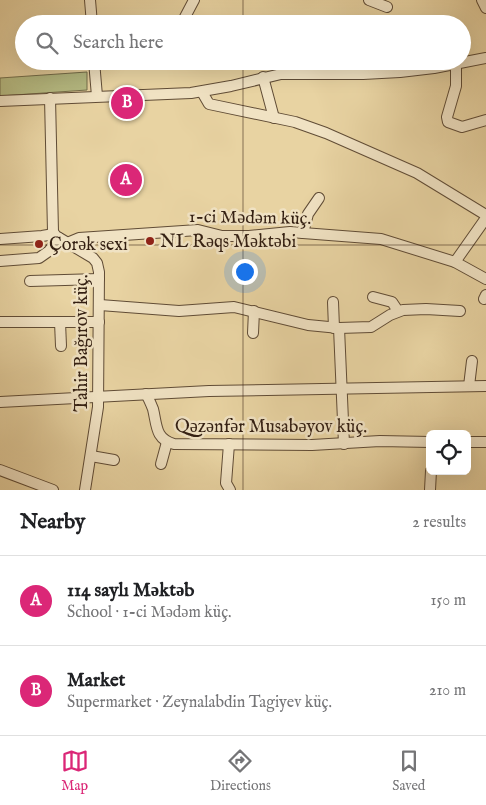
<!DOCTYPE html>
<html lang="en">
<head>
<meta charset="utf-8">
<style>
	:root { --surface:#fff; --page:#f2f2f2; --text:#202124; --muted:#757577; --line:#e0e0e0; --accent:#db2777 }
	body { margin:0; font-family:"IM FELL English",serif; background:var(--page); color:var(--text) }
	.controls { position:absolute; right:15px; bottom:15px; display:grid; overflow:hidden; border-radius:8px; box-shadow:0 5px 20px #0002 }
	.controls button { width:45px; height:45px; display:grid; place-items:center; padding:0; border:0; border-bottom:1px solid var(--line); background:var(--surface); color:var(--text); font:25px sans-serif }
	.you { position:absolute; left:244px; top:271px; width:18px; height:18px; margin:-12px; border:4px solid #fff; border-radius:50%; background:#1a73e8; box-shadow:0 0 0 8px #1a73e833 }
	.badge { display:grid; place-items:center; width:32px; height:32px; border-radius:50%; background:var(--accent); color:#fff; font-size:16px; font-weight:700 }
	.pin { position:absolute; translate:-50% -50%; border:2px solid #fff; box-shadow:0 1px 5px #0006 }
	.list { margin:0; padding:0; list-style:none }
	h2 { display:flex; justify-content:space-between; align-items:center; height:65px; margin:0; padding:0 20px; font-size:21px }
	h2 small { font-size:16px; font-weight:400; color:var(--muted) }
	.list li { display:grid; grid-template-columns:32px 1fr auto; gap:15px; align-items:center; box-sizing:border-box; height:90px; padding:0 20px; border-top:1px solid var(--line) }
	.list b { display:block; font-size:19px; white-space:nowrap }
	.list p { margin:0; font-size:16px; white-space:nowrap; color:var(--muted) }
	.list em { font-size:16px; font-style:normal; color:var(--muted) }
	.icon { flex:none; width:28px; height:28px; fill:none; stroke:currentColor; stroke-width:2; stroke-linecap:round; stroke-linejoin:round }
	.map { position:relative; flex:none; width:486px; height:490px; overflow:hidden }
	.search { position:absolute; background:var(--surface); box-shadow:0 5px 20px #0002; left:15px; right:15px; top:15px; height:55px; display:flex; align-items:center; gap:12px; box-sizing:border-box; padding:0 18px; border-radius:28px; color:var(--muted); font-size:19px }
	.sheet { height:245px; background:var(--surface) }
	nav { display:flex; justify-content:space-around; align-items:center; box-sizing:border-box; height:70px; border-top:1px solid var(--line); background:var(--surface); font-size:14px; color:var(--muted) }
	nav a { display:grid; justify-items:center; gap:2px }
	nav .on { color:var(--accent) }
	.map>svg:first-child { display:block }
</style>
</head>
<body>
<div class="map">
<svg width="486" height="490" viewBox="0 0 486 490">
	<rect width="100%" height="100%" fill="#e8d3a2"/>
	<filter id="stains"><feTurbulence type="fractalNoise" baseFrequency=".004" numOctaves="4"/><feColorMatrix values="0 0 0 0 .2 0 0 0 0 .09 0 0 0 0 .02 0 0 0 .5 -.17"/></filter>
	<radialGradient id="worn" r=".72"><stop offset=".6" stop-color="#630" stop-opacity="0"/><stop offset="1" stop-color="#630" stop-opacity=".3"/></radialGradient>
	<!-- green -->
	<polygon fill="#b6bc84" stroke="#746e4b" points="87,72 87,90 0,96 0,78"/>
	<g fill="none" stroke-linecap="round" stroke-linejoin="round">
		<!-- minor casing -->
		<g stroke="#604c36" stroke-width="12">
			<g id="minor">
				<polyline points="90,0 92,24"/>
				<polyline points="369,0 387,7"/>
				<polyline points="482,0 486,8"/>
				<polyline points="185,17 194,0"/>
				<polyline points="94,61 97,96"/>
				<polyline points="456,63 456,86 447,117 448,122 462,127 486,120"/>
				<polyline points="263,77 274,118"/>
				<polyline points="202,92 209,104 295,122 326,133 417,173 486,215"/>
				<polyline points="50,98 53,232 56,236 93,258 97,263 99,272 98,407 85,490"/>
				<polyline points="0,101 191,93 231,86 281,74 363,74 400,72 434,68 486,58"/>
				<polyline points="303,233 308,214 319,198"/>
				<polyline points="0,239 42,236 54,234"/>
				<polyline points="67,243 79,238 198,230 222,236 249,236 290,232 381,239 455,262 486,279"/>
				<polyline points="0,261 39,258 49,251 59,238"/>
				<polyline points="455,262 486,218"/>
				<polyline points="30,281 99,279"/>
				<polyline points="373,297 392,302 398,311"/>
				<polyline points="484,299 486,295"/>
				<polyline points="333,302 334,328"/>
				<polyline points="100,305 179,311 234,307 308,325 339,328 371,327 390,315 403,310 426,309 460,311"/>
				<polyline points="0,322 99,322"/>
				<polyline points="60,322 61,346"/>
				<polyline points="339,328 344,444"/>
				<polyline points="253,333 254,311"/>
				<polyline points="469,386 472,361"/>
				<path d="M146 394C149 399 151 404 153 409 157 425 155 439 174 444L312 445 380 441 430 442"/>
				<polyline points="0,402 209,391 486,386"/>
				<polyline points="467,442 486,442"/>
				<polyline points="229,444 226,483 230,490"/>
				<polyline points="91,456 114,460"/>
				<polyline points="161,464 167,442"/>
				<polyline points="0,470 53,490"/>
				<polyline points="430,490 431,471"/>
			</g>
		</g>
		<!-- minor -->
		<use href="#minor" stroke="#f0e2c3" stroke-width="10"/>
	</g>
	<!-- grid -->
	<path fill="none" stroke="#331f12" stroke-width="1" stroke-opacity="0.55" d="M243 0V24M243 61V490M0 245H486"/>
	<!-- markers -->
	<g fill="#8f2418" stroke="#f0e2c3" stroke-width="2">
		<circle cx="150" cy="241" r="5"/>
		<circle cx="39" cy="244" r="5"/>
	</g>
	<g text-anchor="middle" stroke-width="5" stroke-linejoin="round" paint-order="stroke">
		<!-- street labels -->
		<g font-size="18" fill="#331f12" stroke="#f0e2c3">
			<text transform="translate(250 217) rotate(1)" y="6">1-ci Mədəm küç.</text>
			<text transform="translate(81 343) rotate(-90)" y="6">Tahir Bağırov küç.</text>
			<text x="271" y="432">Qəzənfər Musabəyov küç.</text>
		</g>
		<!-- poi labels -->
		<g font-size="18" fill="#331f12" stroke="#f0e2c3" text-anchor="start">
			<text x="160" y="247">NL Rəqs Məktəbi</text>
			<text x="49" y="250">Çorək sexi</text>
		</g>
	</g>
	<rect width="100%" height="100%" filter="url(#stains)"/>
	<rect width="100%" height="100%" fill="url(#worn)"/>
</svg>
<div class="controls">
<button><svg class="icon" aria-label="locate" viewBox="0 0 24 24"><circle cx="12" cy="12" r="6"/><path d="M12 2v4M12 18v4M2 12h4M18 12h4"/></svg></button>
</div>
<div class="you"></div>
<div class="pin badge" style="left:126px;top:180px">A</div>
<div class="pin badge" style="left:127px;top:103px">B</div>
<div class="search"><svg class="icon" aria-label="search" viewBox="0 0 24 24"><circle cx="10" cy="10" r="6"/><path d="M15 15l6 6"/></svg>Search here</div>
</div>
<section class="sheet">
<h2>Nearby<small>2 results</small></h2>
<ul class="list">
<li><span class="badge">A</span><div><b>114 saylı Məktəb</b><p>School · 1-ci Mədəm küç.</p></div><em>150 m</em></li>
<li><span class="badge">B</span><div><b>Market</b><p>Supermarket · Zeynalabdin Tagiyev küç.</p></div><em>210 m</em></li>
</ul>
</section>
<nav>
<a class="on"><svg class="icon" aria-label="map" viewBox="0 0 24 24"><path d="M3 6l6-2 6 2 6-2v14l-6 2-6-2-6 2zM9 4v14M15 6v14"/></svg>Map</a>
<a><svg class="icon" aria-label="directions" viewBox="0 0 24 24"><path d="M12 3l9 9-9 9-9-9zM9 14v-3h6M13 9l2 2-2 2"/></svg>Directions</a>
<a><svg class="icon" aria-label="saved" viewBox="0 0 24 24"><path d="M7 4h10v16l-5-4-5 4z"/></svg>Saved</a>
</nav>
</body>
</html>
